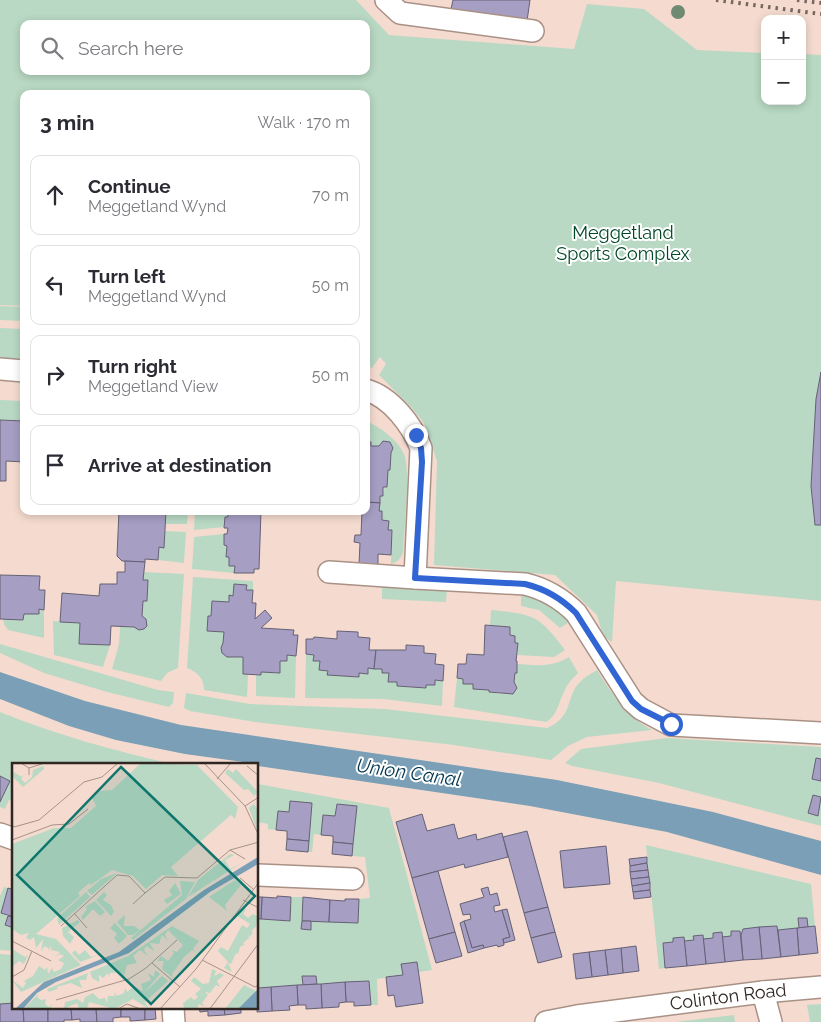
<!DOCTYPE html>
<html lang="en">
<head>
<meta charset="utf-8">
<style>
	:root { --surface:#fff; --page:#f7f7f7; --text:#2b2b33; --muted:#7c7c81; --line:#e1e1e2 }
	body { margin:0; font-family:Raleway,sans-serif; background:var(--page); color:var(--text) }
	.controls { position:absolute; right:15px; top:15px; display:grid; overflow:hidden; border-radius:10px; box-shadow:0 2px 8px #0003 }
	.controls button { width:45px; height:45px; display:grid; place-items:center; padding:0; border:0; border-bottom:1px solid var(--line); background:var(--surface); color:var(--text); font:25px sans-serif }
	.stop { position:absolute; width:15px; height:15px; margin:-11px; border:4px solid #3165d4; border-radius:50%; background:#fff }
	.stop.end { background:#3165d4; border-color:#fff; box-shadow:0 1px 5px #0008 }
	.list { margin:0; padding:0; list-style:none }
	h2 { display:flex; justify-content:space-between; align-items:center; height:65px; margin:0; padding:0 20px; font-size:21px }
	h2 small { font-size:16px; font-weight:400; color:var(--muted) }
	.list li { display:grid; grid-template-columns:32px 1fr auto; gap:15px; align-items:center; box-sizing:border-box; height:80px; margin:0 10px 10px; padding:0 10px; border:1px solid var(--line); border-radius:10px }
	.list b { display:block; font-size:19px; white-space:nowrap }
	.list p { margin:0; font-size:16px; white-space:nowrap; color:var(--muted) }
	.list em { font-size:16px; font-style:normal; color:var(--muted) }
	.icon { flex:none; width:28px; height:28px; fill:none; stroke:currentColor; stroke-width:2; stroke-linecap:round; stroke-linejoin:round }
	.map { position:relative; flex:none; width:821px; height:1022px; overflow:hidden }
	.search { position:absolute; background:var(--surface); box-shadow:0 2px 8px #0003; left:20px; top:20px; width:350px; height:55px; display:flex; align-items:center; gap:12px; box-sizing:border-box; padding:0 18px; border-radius:10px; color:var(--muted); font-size:19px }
	.panel { position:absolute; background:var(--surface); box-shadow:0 2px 8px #0003; left:20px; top:90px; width:350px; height:425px; border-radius:10px }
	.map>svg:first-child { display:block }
</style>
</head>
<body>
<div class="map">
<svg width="821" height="1022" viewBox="0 0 821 1022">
	<rect width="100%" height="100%" fill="#f5dbcf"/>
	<!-- green -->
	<g fill="#b9d9c4" fill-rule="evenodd">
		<path d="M0 0H356L389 35 574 49 587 4 644 9 697 50 765 53V101H802V54L821 55V601L616 581 612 642 603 636 597 615 555 575 434 565 437 461 424 423 410 406 379 375 386 364 380 357 372 368 366 365V94H24V306L0 305ZM24 24H366V71H24Z"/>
		<polygon points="0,306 24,307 24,321 0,320"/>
		<polygon points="0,328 24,329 24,364 0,363"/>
		<polygon points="0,400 24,401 24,421 0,420"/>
		<path d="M366 421C380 427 397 439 404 454 411 470 404 531 403 552 401 559 397 562 391 564L392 530H388L389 521 382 520V511H379L380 496H383L388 470H390L391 453 393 448 390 442 385 441 381 443 379 446H371L366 442Z"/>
		<polygon points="166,511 188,511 187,524 165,524"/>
		<polygon points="195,511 232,511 228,517 225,517 224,527 194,530"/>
		<polygon points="165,531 186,532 184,563 158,560 159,547 164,547"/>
		<polygon points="224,534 224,545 227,546 226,557 229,557 229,566 235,566 234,573 192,569 194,537"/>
		<polygon points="144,572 184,574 178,668 167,673 161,681 112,669 119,644 120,627 134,627 139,630 144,629 147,626 146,619 142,616 143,601 147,601 148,580 143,580"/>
		<path d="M193 577 253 581V590H246V585L234 584 233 596H229V602L212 601 211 616H208L207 631 224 632 223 643 221 650C225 659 235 657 243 657V674L248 675 247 697 204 690C204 678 197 672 187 668Z"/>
		<polygon points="382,583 447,587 446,602 382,599"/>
		<polygon points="521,590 534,593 572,620 560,628 539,610 521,606"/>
		<polygon points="39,609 44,610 44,638 8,630 4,624 3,619 23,620 24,614 38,614"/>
		<path d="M491 610C533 614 539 615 565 650L554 657 517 655 518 643H515V636L510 635V627L490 626Z"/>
		<polygon points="53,621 80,623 79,643 110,645 103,667 54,655"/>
		<polygon points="0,644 158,690 174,692 173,703 169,707 107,692 44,673 0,653"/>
		<polygon points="306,654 314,655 313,660 320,661 319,670 328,671 328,675 358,677 359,673 368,674 368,668 382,669 382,673 389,673 397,682 397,686 425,688 426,685 435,680 443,681 442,706 383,699 305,698"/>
		<polygon points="287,655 296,656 295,698 256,696 256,675 261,675 261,672 279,673 280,661 287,661"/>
		<path d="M569 657 578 673C572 679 567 684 564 692 558 703 558 715 546 722L454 707 457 678 463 679V684H473V689L489 690V692C499 693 512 698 517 688L514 682 517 664C537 665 551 668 569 657Z"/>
		<path d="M597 670C612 694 626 716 652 730L587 737 568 746 551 760 454 745 255 722 190 711 184 708 186 693 250 704 385 709 547 728C575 716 564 697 581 681 585 677 592 673 597 670Z"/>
		<path d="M0 712C56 735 113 750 172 764H14V801L9 800 5 809 0 807V802L10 781 0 776Z"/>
		<polygon points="667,738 821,747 821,826 659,783 572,766 565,763 581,749"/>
		<polygon points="258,784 389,808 432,970 419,972 417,962 402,964 403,975 377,979 378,1005 371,1005 369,981 317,984 316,976 303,976 303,985 258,988 258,919 290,921 291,897 303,897 301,929 311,930 311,921 358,923 359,899 370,898 365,857 352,856 357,806 337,804 335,816 323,815 321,835 314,834 312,852 308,852 312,803 290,801 289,812 278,812 276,830 268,829 268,824 258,822"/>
		<polygon points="646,845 811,884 815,926 808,927 806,918 798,919 799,928 778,930 777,926 743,929 741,935 740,931 732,931 731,936 722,937 722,932 713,933 713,938 703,939 703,935 694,936 694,940 684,941 683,937 673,938 673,942 663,943 665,968 659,969"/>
		<polygon points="4,887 8,888 1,913 8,916 5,925 14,928 14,951 0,950 0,896"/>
		<polygon points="0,954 14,955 14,1003 0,1004"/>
		<polygon points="821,1004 821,1022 810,1022 807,1005"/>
		<polygon points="734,1015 735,1022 675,1022"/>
	</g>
	<!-- water -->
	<polygon fill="#7a9fb6" points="0,672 85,701 181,725 557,780 713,812 821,841 821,875 667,832 530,806 258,766 258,764 185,754 116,740 69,726 0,699"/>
	<!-- building -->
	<g fill="#a69ec3" stroke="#656175">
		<polygon points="453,0 530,0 527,21 451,9"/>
		<polygon points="821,372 821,525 815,525 811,486 816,399"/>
		<polygon points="0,420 24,421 24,462 6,461 6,481 0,481"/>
		<polygon points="383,441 390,442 393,448 391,453 390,470 388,470 387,487 383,487 383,496 380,496 380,503 366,502 366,442 371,442 371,446 379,446"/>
		<polygon points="366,502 380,503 379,511 382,511 382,520 389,521 388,530 392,530 391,555 378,554 378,565 359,564 360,543 354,542 355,535 361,535 362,511 366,511"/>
		<polygon points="119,511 166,511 164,548 159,547 158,560 145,559 145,562 122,561 117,556"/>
		<polygon points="228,511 261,511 259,569 254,569 254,573 234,573 235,566 229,566 229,557 226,557 227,546 224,545 224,534 227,534 228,528 224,528 225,517 228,517"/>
		<polygon points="125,561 145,562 143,580 148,580 147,601 143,601 142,616 146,619 147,626 144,629 139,630 134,627 111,626 110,645 79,644 80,623 60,622 62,593 99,596 100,584 117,584 117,572 125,572"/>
		<polygon points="0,575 40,576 39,590 45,590 44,610 39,609 39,614 24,614 23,620 0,619"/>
		<polygon points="234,584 247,585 246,590 253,590 252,603 256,603 255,619 265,610 272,618 261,628 294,630 293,635 298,635 296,656 287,655 287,661 280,661 280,673 261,672 261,675 243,674 243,657 227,657 222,653 221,648 223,643 224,632 207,631 208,616 211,616 212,601 229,602 229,595 233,596"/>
		<polygon points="485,625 510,627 510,635 515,636 515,643 518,643 516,661 517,661 517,673 515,673 514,682 517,688 513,694 489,692 489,690 473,689 473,684 463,684 463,679 457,678 458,664 466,664 467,654 484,655"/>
		<polygon points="337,631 358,632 358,637 370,638 369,650 376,650 374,669 368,668 368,674 359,673 359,677 327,675 328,671 319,670 320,661 313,661 314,655 306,654 306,639 313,639 314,637 337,639"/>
		<polygon points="406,645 424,646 424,653 436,654 435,664 444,665 443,681 435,680 435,685 426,685 426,688 397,686 397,682 388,682 389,673 382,673 382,669 374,669 376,650 406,650"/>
		<polygon points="816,758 821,759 821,781 812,779"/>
		<polygon points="0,776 10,781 0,802"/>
		<polygon points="813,795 821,797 818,816 808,813"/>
		<polygon points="290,801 312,803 309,841 287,839 287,831 276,830 278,811 289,812"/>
		<polygon points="337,804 357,806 353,844 333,842 333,836 321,835 323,815 335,816"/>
		<polygon points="422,814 427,831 454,824 458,839 476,834 477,840 502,833 508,857 465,868 464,864 412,878 396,822"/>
		<polygon points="527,831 548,907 524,913 503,837"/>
		<polygon points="287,839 309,841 308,852 286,850"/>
		<polygon points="333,842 353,844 352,856 332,854"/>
		<polygon points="606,846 610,884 564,888 560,851"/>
		<polygon points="647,857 647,863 630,866 629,859"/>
		<polygon points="647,863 648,870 630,872 630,866"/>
		<polygon points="648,870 649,877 631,879 630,872"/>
		<polygon points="438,871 455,932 429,939 412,878"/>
		<polygon points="649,877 650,883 632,886 631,879"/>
		<polygon points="650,883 650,890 633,892 632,886"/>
		<polygon points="488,887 490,895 497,893 500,905 494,906 494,909 495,912 502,910 510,937 503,939 504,945 498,947 497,945 484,948 483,945 472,948 464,921 471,919 470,914 463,915 460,904 484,897 481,889"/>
		<polygon points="8,888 14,890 14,917 1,913"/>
		<polygon points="650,890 651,897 634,899 633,892"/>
		<polygon points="277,896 291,897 290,921 261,919 262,897 277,898"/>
		<polygon points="258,897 262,897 261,919 258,919"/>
		<polygon points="303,897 330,900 329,922 302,921"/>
		<polygon points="345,899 359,899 358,923 329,922 330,900 345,901"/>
		<polygon points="548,907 555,932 531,938 524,913"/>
		<polygon points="507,909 515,940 504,943 503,939 510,937 502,910"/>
		<polygon points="8,916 14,917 14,928 5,925"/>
		<polygon points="798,918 807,918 808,927 799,928"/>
		<polygon points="302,921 311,921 311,930 301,929"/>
		<polygon points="464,921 472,948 483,945 484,948 468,953 460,923"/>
		<polygon points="777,926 781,957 762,959 759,927"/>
		<polygon points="815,926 818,953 799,955 797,928"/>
		<polygon points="759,927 762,959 743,960 741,935 743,929"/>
		<polygon points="797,928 799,955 781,957 778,930"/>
		<polygon points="731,931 740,931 743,960 725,962 722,937 731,936"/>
		<polygon points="455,932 462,956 436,963 429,939"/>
		<polygon points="555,932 562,957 538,963 531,938"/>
		<polygon points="722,932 725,962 706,964 703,939 713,938 713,933"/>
		<polygon points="703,935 706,964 687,966 684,941 694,940 693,936"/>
		<polygon points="684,937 687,966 665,968 663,943 673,942 673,938"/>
		<polygon points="636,946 639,971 623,973 621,948"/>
		<polygon points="621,948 623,973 608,975 605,950"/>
		<polygon points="605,950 608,975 592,977 589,952"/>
		<polygon points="589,952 592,977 576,979 573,954"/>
		<polygon points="417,962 423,1003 396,1007 394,995 388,996 386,977 403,975 401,964"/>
		<polygon points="302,976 316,976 317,984 303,985"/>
		<polygon points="369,981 371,1005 354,1006 354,1002 346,1002 345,982"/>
		<polygon points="345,982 346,1002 339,1003 339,1007 322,1008 321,984"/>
		<polygon points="321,984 322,1008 306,1009 306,1005 298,1005 297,985"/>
		<polygon points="297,985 298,1005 289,1006 290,1010 272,1011 271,987"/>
		<polygon points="271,987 272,1011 257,1012 258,988"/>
		<polygon points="14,1003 14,1008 23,1008 24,1022 0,1022 0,1004"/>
		<polygon points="23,1008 48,1008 48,1022 24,1022"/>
		<polygon points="48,1008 71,1008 72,1020 64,1020 64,1022 48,1022"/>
		<polygon points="71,1008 96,1008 97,1022 80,1022 80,1019 72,1020"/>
		<polygon points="96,1008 121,1008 121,1017 113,1018 113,1022 97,1022"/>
		<polygon points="121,1008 145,1008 145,1020 130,1021 130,1017 121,1017"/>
		<polygon points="145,1008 155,1008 156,1019 145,1020"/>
		<polygon points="199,1008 224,1008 225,1015 208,1016 208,1011 200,1012"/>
		<polygon points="224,1008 249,1008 249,1009 241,1009 241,1013 225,1015"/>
	</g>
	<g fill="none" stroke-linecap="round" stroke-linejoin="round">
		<!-- minor casing -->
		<g stroke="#a99186" stroke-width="24">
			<g id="minor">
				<polyline points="386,0 400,13 533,31"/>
				<polyline points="0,369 24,371"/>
				<path d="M329 572 415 578 421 448C412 425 391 397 366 390"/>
				<path d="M415 578 525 584C546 589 561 598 576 613L632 701 641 709 671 725 821 733"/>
				<polyline points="0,834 14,839"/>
				<polyline points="258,875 353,879"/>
				<polyline points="763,992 771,1022"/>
				<polyline points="173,1008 174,1022"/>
				<path id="s1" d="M546 1022 577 1016 763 992 821 987"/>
			</g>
		</g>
		<!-- minor -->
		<use href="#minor" stroke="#fff" stroke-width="21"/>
		<!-- rail -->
		<g stroke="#766760" stroke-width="4" stroke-dasharray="2.5 5" stroke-linecap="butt">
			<polyline points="716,0 821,14"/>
			<polyline points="797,0 821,3"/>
		</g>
	</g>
	<!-- trees -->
	<circle fill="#6e8a73" cx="678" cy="12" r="7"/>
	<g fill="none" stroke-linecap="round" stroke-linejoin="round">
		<!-- route -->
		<path stroke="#3165d4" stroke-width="6" d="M416 435 421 448 422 462 415 578 525 584C546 589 561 598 576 613L632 701 641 709 671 724"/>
	</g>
	<g text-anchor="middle" stroke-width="4" stroke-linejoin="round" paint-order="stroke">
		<!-- park labels -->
		<g font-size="18" fill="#004728" stroke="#fff">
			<text x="623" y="239">Meggetland<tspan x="623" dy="21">Sports Complex</tspan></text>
		</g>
		<!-- street labels -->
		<g font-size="18" fill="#302722" stroke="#fff">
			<text dy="6" stroke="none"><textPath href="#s1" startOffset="184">Colinton Road</textPath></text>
		</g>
		<!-- water labels -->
		<g font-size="19" font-style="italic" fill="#033750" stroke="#fff">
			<text transform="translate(409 772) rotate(8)" y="7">Union Canal</text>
		</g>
	</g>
	<!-- overview -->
	<g transform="translate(12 763)">
		<rect width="246" height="246" fill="#f5dbcf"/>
		<path d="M129 0 185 2 226 44 223 56 219 52 159 104 166 113 150 112 134 126 121 113 100 107 79 122 77 120 66 130 68 133 24 171 44 176 69 202 9 229 0 217 11 225 14 220 12 218 21 213 27 203 33 207 35 204 36 211 40 205 42 209 49 206 52 200 46 197 52 193 48 191 43 194 48 189 39 187V183L35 191 37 186 33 183 29 188 31 176 24 185 22 174 18 177 14 175 17 170 9 172 0 166V81L42 65H59L84 43 80 35 88 28 100 27ZM31 3 32 6 11 24 0 13V8L10 14 14 10 9 16 13 20 20 14 21 7ZM216 6 221 10 224 6 246 29 242 33 236 26 232 27 213 10ZM246 37 242 41 246 46V70L237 45ZM218 91 222 92 213 97 218 106 231 99 176 134 186 117ZM105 110 80 132 75 128 89 116ZM223 117 229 122 213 142 215 148 197 134ZM168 118 183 119 174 136 121 177 119 175 170 132ZM163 120 169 131 155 141 152 137 160 132 157 128ZM74 129 78 134 47 162 45 155ZM92 129 95 132 91 137 99 142 102 149 99 153 84 137ZM83 138 93 149 88 153 81 146 71 157 69 154 75 146 73 144ZM231 144 234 146 231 151 236 155 241 151 246 153V162L244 160 245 163 239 168 241 169 238 174 236 172 237 175 231 180 233 181 228 184 226 191 224 190 219 201 216 200 220 209 212 205 216 199 206 188 209 184 216 188 230 162 235 165 238 161 224 152ZM113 152 112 163H122L128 167 121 172H116L105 159ZM66 157 68 159 56 169 62 174 58 181 51 173 50 165ZM103 160 115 173 107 181 102 175 105 171 98 165ZM160 163 187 178 181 186 184 189 180 187 172 194 160 211 161 215 150 206 152 198H145L149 193 156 198 162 190 159 187 165 189 171 182 156 167 153 172 156 178 150 172 147 181 138 180 142 188 134 183 132 187 136 193 128 187 121 193 125 200 115 202 112 213 108 209 98 210 97 214 96 210 91 215 87 212V219L80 215 78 209 116 193ZM0 186 13 194 16 192 12 201 7 198 0 204ZM63 187 67 192 73 187 79 194 87 192 68 199 60 190ZM200 206 204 208 202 213 208 210 212 212 205 218 208 224 204 222 198 230 193 229 196 232 190 240 193 244 187 241 185 246H172L171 240 179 234 182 237 186 234 183 231 189 226 179 218 182 214 191 221 197 220ZM143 207 148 211 132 230 150 213 156 218 133 239 136 245 121 236 102 246 77 239 75 246H67L65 240 52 246 53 239 65 236 71 240 73 234 81 230 87 236 93 235 95 240 96 233H103L102 229 105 233 112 230 113 225 115 229 120 225 123 227 122 223 131 228 129 221 139 217 136 210 142 214ZM76 210 74 217H67L70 225 59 220 45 224 46 229 45 226 37 229 35 226ZM232 222 244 228 246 226V246H213ZM27 230 25 234 29 237 34 236 33 241 37 244 40 241 38 246 11 247Z" fill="#b9d9c4"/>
		<path d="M246 94V101L198 129 117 190 44 219 25 230 11 246H3L32 219 107 189 192 127ZM247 227 246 246H226L244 228Z" fill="#7a9fb6"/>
		<path fill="none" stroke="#a6938a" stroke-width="1" d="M9 0 17 5V12M192 0 233 43 247 73M235 3 247 13M17 5 33 0M205 16 219 0M233 43 247 34M0 62 2 64 27 57 72 19 90 14 106 0M0 77 40 62 57 61 76 46M218 87 233 96M228 115 241 126M133 130 153 114 185 115 218 87 247 79M231 137 247 145M62 150 75 165M49 163 105 112 117 113 133 130 121 141M0 178 39 198M190 197 243 224 247 222M140 200 168 224M0 214 12 207 20 188M44 237 117 216 134 205 165 177M106 246 115 241 131 247M147 247 184 206 247 119M197 247 247 180"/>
		<path fill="#0f766e" fill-opacity="0.15" stroke="#0f766e" stroke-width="2.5" d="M109 4 243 133 139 241 5 112Z"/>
		<rect width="246" height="246" fill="none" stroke="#302722" stroke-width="2.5"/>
	</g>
</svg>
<div class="controls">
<button>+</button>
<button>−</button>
</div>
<div class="stop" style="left:671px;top:724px"></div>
<div class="stop end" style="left:416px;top:435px"></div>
<div class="search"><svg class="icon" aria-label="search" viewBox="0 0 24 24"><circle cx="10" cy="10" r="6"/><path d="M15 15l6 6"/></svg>Search here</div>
<section class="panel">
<h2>3 min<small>Walk · 170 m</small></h2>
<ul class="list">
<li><svg class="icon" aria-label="ahead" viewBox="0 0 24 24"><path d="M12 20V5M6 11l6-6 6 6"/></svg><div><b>Continue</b><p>Meggetland Wynd</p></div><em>70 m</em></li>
<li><svg class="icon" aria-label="left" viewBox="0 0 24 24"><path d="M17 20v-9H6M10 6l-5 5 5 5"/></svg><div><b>Turn left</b><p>Meggetland Wynd</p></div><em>50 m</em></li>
<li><svg class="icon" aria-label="right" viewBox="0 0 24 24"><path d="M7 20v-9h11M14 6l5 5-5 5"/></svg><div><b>Turn right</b><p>Meggetland View</p></div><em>50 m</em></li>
<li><svg class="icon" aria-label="arrive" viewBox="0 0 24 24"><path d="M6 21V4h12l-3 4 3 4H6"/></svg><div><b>Arrive at destination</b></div></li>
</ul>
</section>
</div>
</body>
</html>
